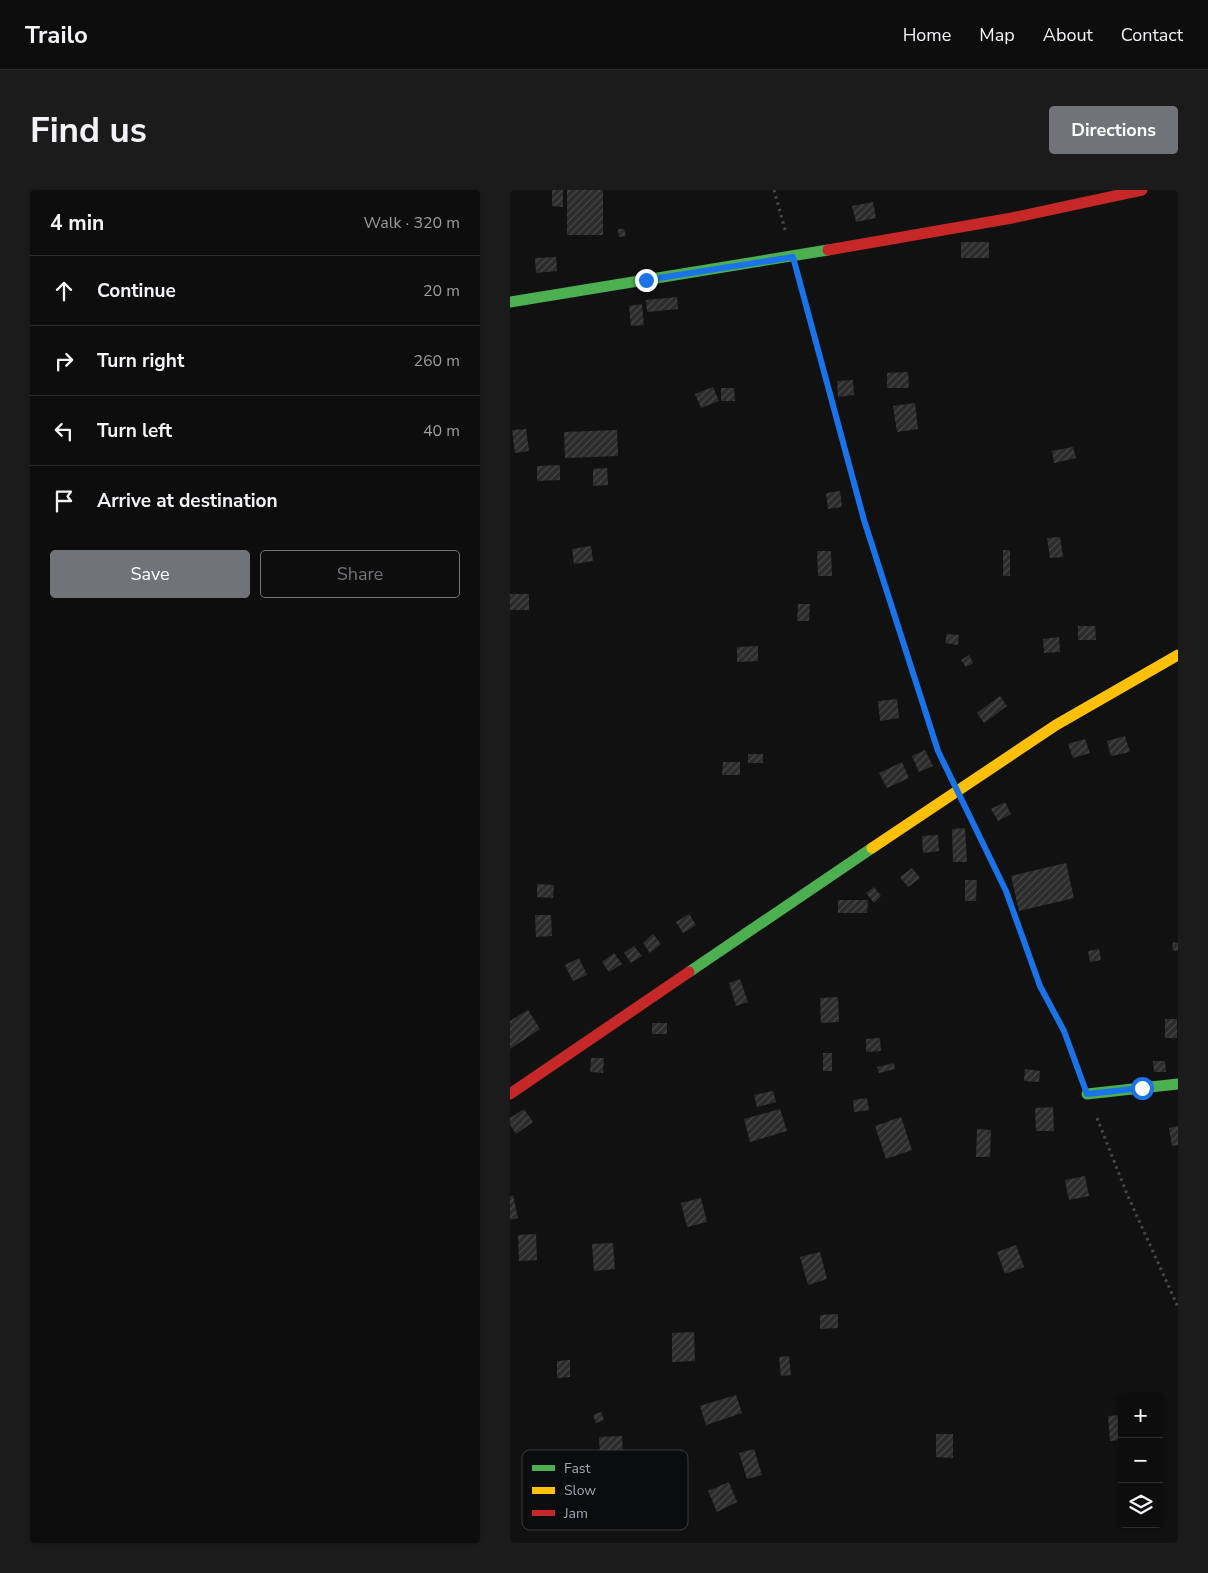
<!DOCTYPE html>
<html lang="en">
<head>
<meta charset="utf-8">
<style>
	:root { --surface:#0d0d0d; --page:#1b1b1b; --text:#f1f3f6; --muted:#9a9c9d; --line:#2d2d2e; --accent:#707379 }
	body { margin:0; font-family:"Nunito Sans",sans-serif; background:var(--page); color:var(--text) }
	.controls { position:absolute; right:15px; bottom:15px; display:grid; overflow:hidden; border-radius:5px; box-shadow:0 1px 4px #0004 }
	.controls button { width:45px; height:45px; display:grid; place-items:center; padding:0; border:0; border-bottom:1px solid var(--line); background:var(--surface); color:var(--text); font:25px sans-serif }
	.stop { position:absolute; width:15px; height:15px; margin:-11px; border:4px solid #1a73e8; border-radius:50%; background:#fff }
	.stop.end { background:#1a73e8; border-color:#fff; box-shadow:0 1px 5px #0008 }
	.list { margin:0; padding:0; list-style:none }
	h2 { display:flex; justify-content:space-between; align-items:center; height:65px; margin:0; padding:0 20px; font-size:21px }
	h2 small { font-size:16px; font-weight:400; color:var(--muted) }
	.list li { display:grid; grid-template-columns:32px 1fr auto; gap:15px; align-items:center; box-sizing:border-box; height:70px; padding:0 20px; border-top:1px solid var(--line) }
	.list b { display:block; font-size:19px; white-space:nowrap }
	.list em { font-size:16px; font-style:normal; color:var(--muted) }
	.actions { display:flex; gap:10px; padding:15px 20px }
	.actions a { flex:1; padding:11px 0; border:1px solid var(--accent); border-radius:5px; text-align:center; font-size:18px; color:var(--accent) }
	.actions .main { background:var(--accent); color:#fff }
	.icon { flex:none; width:28px; height:28px; fill:none; stroke:currentColor; stroke-width:2; stroke-linecap:round; stroke-linejoin:round }
	.map { position:relative; flex:none; width:668px; height:1353px; overflow:hidden; border-radius:5px }
	header { display:flex; align-items:center; gap:30px; box-sizing:border-box; height:70px; padding:0 25px; background:var(--surface); border-bottom:1px solid var(--line) }
	header strong { font-size:24px }
	nav { display:flex; gap:28px; margin-inline-start:auto; font-size:18px }
	.intro { display:flex; align-items:center; justify-content:space-between; box-sizing:border-box; height:120px; padding:0 30px }
	h1 { margin:0; font-size:35px }
	.button { padding:12px 22px; border-radius:5px; background:var(--accent); color:#fff; font-size:18px; font-weight:700 }
	main { display:flex; gap:30px; padding:0 30px }
	aside { flex:1; background:var(--surface); border-radius:5px; box-shadow:0 1px 4px #0004 }
	.map>svg:first-child { display:block }
</style>
</head>
<body>
<header>
<strong>Trailo</strong>
<nav><a>Home</a><a>Map</a><a>About</a><a>Contact</a></nav>
</header>
<div class="intro"><h1>Find us</h1><a class="button">Directions</a></div>
<main>
<aside>
<h2>4 min<small>Walk · 320 m</small></h2>
<ul class="list">
<li><svg class="icon" aria-label="ahead" viewBox="0 0 24 24"><path d="M12 20V5M6 11l6-6 6 6"/></svg><div><b>Continue</b></div><em>20 m</em></li>
<li><svg class="icon" aria-label="right" viewBox="0 0 24 24"><path d="M7 20v-9h11M14 6l5 5-5 5"/></svg><div><b>Turn right</b></div><em>260 m</em></li>
<li><svg class="icon" aria-label="left" viewBox="0 0 24 24"><path d="M17 20v-9H6M10 6l-5 5 5 5"/></svg><div><b>Turn left</b></div><em>40 m</em></li>
<li><svg class="icon" aria-label="arrive" viewBox="0 0 24 24"><path d="M6 21V4h12l-3 4 3 4H6"/></svg><div><b>Arrive at destination</b></div></li>
</ul>
<div class="actions"><a class="main">Save</a><a>Share</a></div>
</aside>
<div class="map">
<svg width="668" height="1353" viewBox="0 0 668 1353">
	<defs>
		<pattern id="building-hatch" width="6" height="6" patternUnits="userSpaceOnUse" patternTransform="scale(1.25)"><rect width="6" height="6" fill="#2c2c2c"/><path d="M-1 1l2-2M0 6l6-6M5 7l2-2" fill="none" stroke="#474848"/></pattern>
	</defs>
	<rect width="100%" height="100%" fill="#111"/>
	<!-- building -->
	<g fill="url(#building-hatch)">
		<polygon points="42,0 53,0 53,17 42,16"/>
		<rect x="57" y="0" width="36" height="45"/>
		<polygon points="363,12 366,28 346,32 342,16"/>
		<polygon points="108,39 114,39 116,46 109,47"/>
		<rect x="451" y="52" width="28" height="16"/>
		<polygon points="46,67 47,81 26,83 25,68"/>
		<polygon points="167,107 168,119 137,122 136,110"/>
		<polygon points="132,114 134,135 121,136 119,116"/>
		<polygon points="398,182 399,198 377,198 377,183"/>
		<polygon points="343,190 344,205 328,207 327,191"/>
		<polygon points="203,197 209,211 191,218 185,204"/>
		<polygon points="211,198 224,198 225,211 211,211"/>
		<polygon points="405,213 408,239 387,242 383,216"/>
		<polygon points="16,239 19,261 5,263 2,240"/>
		<polygon points="107,240 108,266 55,268 54,242"/>
		<polygon points="563,257 566,268 544,273 542,261"/>
		<polygon points="50,275 50,290 27,291 27,276"/>
		<polygon points="97,278 98,295 83,296 83,279"/>
		<polygon points="330,301 332,317 318,319 316,303"/>
		<polygon points="550,347 553,367 540,368 537,348"/>
		<polygon points="81,356 83,371 64,374 62,359"/>
		<rect x="493" y="360" width="7" height="26"/>
		<polygon points="307,361 321,361 322,386 308,386"/>
		<rect x="0" y="404" width="19" height="16"/>
		<polygon points="288,414 300,414 299,431 287,431"/>
		<polygon points="568,436 585,436 586,450 568,450"/>
		<polygon points="437,444 449,445 448,455 435,453"/>
		<polygon points="549,447 550,462 534,463 533,449"/>
		<polygon points="248,456 248,471 227,472 227,457"/>
		<polygon points="459,465 463,473 456,477 451,470"/>
		<polygon points="490,506 497,516 474,533 467,523"/>
		<polygon points="387,509 389,528 370,531 368,511"/>
		<polygon points="615,546 620,562 601,566 597,551"/>
		<polygon points="575,549 580,563 563,568 558,554"/>
		<polygon points="415,560 423,576 409,582 402,566"/>
		<rect x="238" y="564" width="15" height="9"/>
		<polygon points="213,572 230,572 230,585 212,585"/>
		<polygon points="392,572 399,588 377,598 369,583"/>
		<polygon points="495,612 501,624 488,631 481,619"/>
		<polygon points="455,638 457,672 443,672 442,639"/>
		<polygon points="428,645 429,661 413,663 412,646"/>
		<polygon points="556,673 564,708 509,721 501,686"/>
		<polygon points="402,678 410,688 398,697 390,687"/>
		<polygon points="455,690 467,690 466,711 455,711"/>
		<polygon points="27,694 44,695 43,708 27,707"/>
		<polygon points="364,697 371,706 364,713 356,703"/>
		<polygon points="328,710 358,710 357,723 328,723"/>
		<polygon points="179,724 186,735 173,743 166,732"/>
		<polygon points="25,725 41,725 42,746 26,747"/>
		<polygon points="143,744 151,754 140,763 133,753"/>
		<polygon points="663,752 668,753 668,761 662,760"/>
		<polygon points="124,756 132,766 121,773 114,763"/>
		<polygon points="589,759 591,770 580,772 578,761"/>
		<polygon points="104,763 112,774 99,782 92,772"/>
		<polygon points="69,768 77,785 63,791 55,775"/>
		<polygon points="230,789 238,812 226,816 219,793"/>
		<polygon points="328,807 329,832 311,833 310,808"/>
		<polygon points="18,820 30,839 0,859 0,831"/>
		<rect x="655" y="829" width="12" height="19"/>
		<rect x="142" y="833" width="15" height="11"/>
		<polygon points="370,848 371,861 356,862 356,849"/>
		<rect x="313" y="863" width="9" height="18"/>
		<polygon points="81,868 94,868 93,883 80,882"/>
		<polygon points="643,871 655,871 656,882 644,882"/>
		<polygon points="384,873 385,879 369,883 367,877"/>
		<polygon points="515,879 530,881 529,892 514,891"/>
		<polygon points="263,901 266,912 247,917 244,905"/>
		<polygon points="357,908 359,920 344,922 343,910"/>
		<polygon points="543,917 544,941 526,941 525,918"/>
		<polygon points="14,919 23,932 6,944 0,935 0,928"/>
		<polygon points="270,919 277,941 240,952 234,929"/>
		<polygon points="391,927 402,960 376,969 365,936"/>
		<polygon points="668,936 668,955 662,956 659,938"/>
		<polygon points="467,939 481,940 480,967 466,967"/>
		<polygon points="575,986 579,1006 559,1010 555,990"/>
		<polygon points="3,1005 8,1028 0,1030 0,1006"/>
		<polygon points="191,1008 197,1032 177,1037 171,1013"/>
		<polygon points="26,1044 27,1070 9,1071 8,1045"/>
		<polygon points="103,1053 105,1079 84,1081 82,1054"/>
		<polygon points="506,1055 514,1077 495,1084 487,1062"/>
		<polygon points="310,1062 317,1089 298,1095 290,1067"/>
		<polygon points="328,1124 328,1138 310,1139 310,1125"/>
		<polygon points="184,1142 185,1171 162,1172 162,1143"/>
		<polygon points="279,1166 281,1185 271,1186 269,1167"/>
		<polygon points="60,1170 60,1187 47,1188 47,1171"/>
		<polygon points="226,1205 232,1223 196,1235 190,1216"/>
		<polygon points="91,1222 94,1230 86,1233 83,1225"/>
		<polygon points="612,1225 612,1250 600,1251 598,1226"/>
		<polygon points="426,1244 443,1244 443,1268 426,1267"/>
		<polygon points="112,1246 113,1267 90,1268 89,1247"/>
		<polygon points="244,1259 252,1285 237,1289 229,1263"/>
		<polygon points="219,1292 227,1312 207,1322 198,1301"/>
	</g>
	<g fill="none" stroke-linecap="round" stroke-linejoin="round">
		<!-- path -->
		<g stroke="#47484b" stroke-width="3" stroke-dasharray="2.5 4" stroke-linecap="butt">
			<polyline points="264,0 276,43"/>
			<polyline points="289,89 354,330 428,561 436,576"/>
			<polyline points="459,622 496,701 530,796 554,841 569,881"/>
			<polyline points="587,928 617,1004 668,1117"/>
		</g>
		<!-- fast -->
		<g stroke="#4caf50" stroke-width="11">
			<polyline points="0,112 318,60"/>
			<polyline points="179,782 362,658"/>
			<polyline points="577,904 668,894"/>
		</g>
		<!-- slow -->
		<polyline stroke="#ffc107" stroke-width="11" points="362,658 546,535 668,465"/>
		<!-- jam -->
		<g stroke="#c62828" stroke-width="11">
			<polyline points="318,60 502,28 632,0"/>
			<polyline points="0,904 179,782"/>
		</g>
	</g>
	<g fill="none" stroke-linecap="round" stroke-linejoin="round">
		<!-- route -->
		<polyline stroke="#1a73e8" stroke-width="6" points="136,90 283,67 354,330 428,561 496,701 530,796 554,841 577,904 632,898"/>
	</g>
	<!-- legend -->
	<rect x="12" y="1260" width="166" height="80" rx="8" fill="#0b0c0d" stroke="#393b3e" stroke-width="1"/>
	<rect x="22" y="1275" width="23" height="6" fill="#4caf50"/>
	<rect x="22" y="1297" width="23" height="7" fill="#ffc107"/>
	<rect x="22" y="1320" width="23" height="6" fill="#c62828"/>
	<g font-size="14" fill="#a3a8b1">
		<text x="54" y="1283">Fast</text>
		<text x="54" y="1305">Slow</text>
		<text x="54" y="1328">Jam</text>
	</g>
</svg>
<div class="controls">
<button>+</button>
<button>−</button>
<button><svg class="icon" aria-label="layers" viewBox="0 0 24 24"><path d="M12 4l9 5-9 5-9-5zM3 14l9 5 9-5"/></svg></button>
</div>
<div class="stop" style="left:632px;top:898px"></div>
<div class="stop end" style="left:136px;top:90px"></div>
</div>
</main>
</body>
</html>
